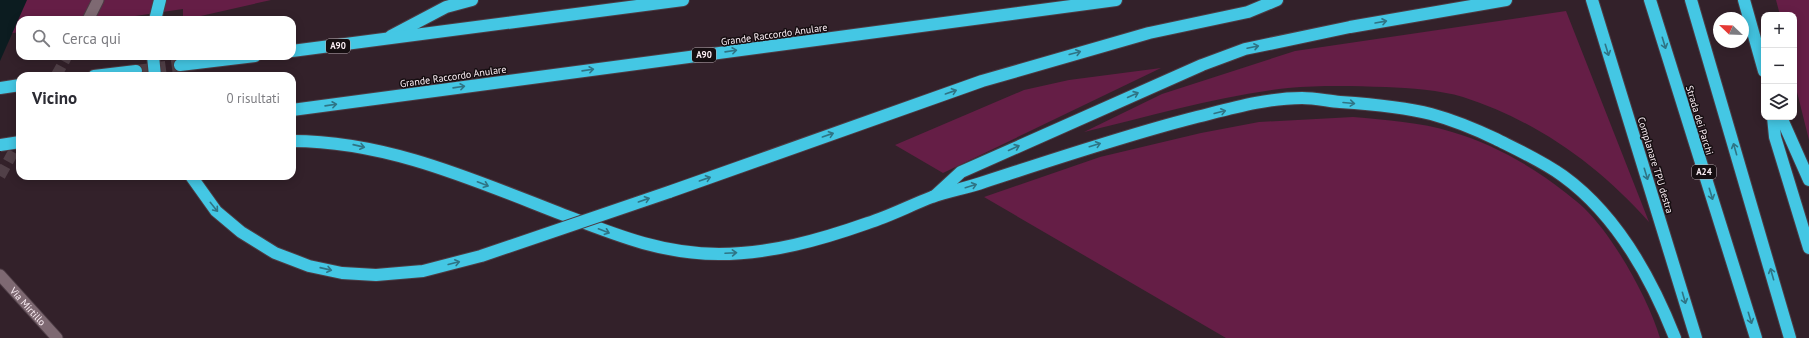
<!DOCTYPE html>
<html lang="it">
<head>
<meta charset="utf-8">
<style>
	:root { --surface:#fff; --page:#f7f7f7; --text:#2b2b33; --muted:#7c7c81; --line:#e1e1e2 }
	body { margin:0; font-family:"PT Sans",sans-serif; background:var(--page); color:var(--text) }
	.controls { position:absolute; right:12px; top:12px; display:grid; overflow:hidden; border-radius:8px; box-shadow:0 2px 10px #0003 }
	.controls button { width:36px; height:36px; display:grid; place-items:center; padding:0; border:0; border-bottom:1px solid var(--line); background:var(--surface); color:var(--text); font:20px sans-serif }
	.compass { position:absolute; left:1713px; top:12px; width:36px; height:36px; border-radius:50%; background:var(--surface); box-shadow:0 2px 10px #0003; rotate:293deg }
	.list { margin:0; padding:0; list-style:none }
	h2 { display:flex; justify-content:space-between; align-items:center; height:52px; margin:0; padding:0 16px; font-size:17px }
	h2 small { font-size:13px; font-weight:400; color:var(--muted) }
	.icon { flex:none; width:22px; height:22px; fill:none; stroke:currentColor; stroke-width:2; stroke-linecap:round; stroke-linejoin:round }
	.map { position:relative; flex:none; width:1809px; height:338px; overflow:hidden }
	.search { position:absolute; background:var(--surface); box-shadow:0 2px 10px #0003; left:16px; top:16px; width:280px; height:44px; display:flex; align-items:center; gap:10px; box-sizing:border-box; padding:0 14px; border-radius:12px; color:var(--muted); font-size:15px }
	.panel { position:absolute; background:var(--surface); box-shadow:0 2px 10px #0003; left:16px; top:72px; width:280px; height:108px; border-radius:12px }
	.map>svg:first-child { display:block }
</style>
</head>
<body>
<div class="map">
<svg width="1809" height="338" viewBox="0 0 1809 338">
	<rect width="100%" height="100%" fill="#33212a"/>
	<!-- green -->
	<g fill="#651e46">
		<polygon points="0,0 271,0 183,20 183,9 108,20 20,20 20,32 0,35"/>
		<polygon points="1776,0 1809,0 1809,140 1794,80 1794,15 1780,15"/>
		<path d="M1566 11 1649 222C1597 164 1537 121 1463 97 1440 90 1410 88 1386 87 1354 86 1321 85 1288 88 1219 96 1151 116 1084 132L1162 94 1295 51Z"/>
		<polygon points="1161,68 943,173 895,145 1024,90 1069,80"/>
		<path d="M1353 117C1386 120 1420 122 1452 132 1493 144 1532 166 1566 193 1572 198 1579 203 1584 208 1614 237 1648 298 1660 338H1226L984 197 1100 157 1201 133 1259 122Z"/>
	</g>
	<!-- water -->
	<polygon fill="#0c1c20" points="0,0 27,0 0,61"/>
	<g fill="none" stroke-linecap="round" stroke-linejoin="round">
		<!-- minor-tunnel -->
		<g stroke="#514048" stroke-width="11" stroke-dasharray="11 5.5" stroke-linecap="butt">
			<polyline points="56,76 67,56"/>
			<polyline points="0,176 20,140"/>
		</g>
		<!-- motorway-tunnel -->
		<polyline stroke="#514048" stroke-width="12" stroke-dasharray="12 6" stroke-linecap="butt" points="136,71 180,65"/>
		<!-- minor casing -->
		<g stroke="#4c3c44" stroke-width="13">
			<g id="minor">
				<polyline points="88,20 98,0"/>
				<path id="s1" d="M0 275 57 338"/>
			</g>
		</g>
		<!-- motorway casing -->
		<g stroke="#4c3c44" stroke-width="14">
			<g id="motorway">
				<polyline points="1592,0 1696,338"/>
				<polyline points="1650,0 1756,338"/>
				<polyline points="1691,0 1790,338"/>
				<polyline points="1744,0 1764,71"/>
				<polyline points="155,20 160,0"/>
				<polyline points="391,36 446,7 472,0"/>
				<polyline points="292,51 683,0"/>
				<polyline points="180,65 255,56"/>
				<polyline points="94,76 136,71"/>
				<polyline points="0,88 20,85"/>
				<polyline points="292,110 1116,0"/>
				<polyline points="1773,117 1775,137 1809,248"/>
				<polyline points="1781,117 1809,180"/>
				<path d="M292 141C388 141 476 181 564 215 616 235 662 254 719 254 770 254 820 240 868 223 890 216 911 205 932 197 949 191 967 188 984 182 1052 160 1120 137 1189 119 1226 110 1264 98 1302 98 1315 98 1328 101 1340 102 1369 104 1404 107 1431 114 1453 120 1475 129 1496 139 1518 150 1542 161 1563 176 1617 215 1651 277 1675 338"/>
				<polyline points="669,192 982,81 1149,33 1248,12 1277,0"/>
				<polyline points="936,195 961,172 1202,65 1245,49 1350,27 1506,0"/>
			</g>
		</g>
		<!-- minor -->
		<use href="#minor" stroke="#7e6972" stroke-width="11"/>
		<!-- motorway -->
		<use href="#motorway" stroke="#44c7e4" stroke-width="12"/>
		<!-- motorway-bridge casing -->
		<g stroke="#4c3c44" stroke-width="14" stroke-linecap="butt">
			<g id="motorway-bridge">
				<polyline points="153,56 155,76"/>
				<polyline points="0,145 20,142"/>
				<polyline points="191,176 216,211 241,232 275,253 309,266 342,273 376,275 423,271 481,256 669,192"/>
			</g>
		</g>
		<!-- motorway-bridge -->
		<use href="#motorway-bridge" stroke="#44c7e4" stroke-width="12"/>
	</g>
	<!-- one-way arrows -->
	<defs><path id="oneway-shaft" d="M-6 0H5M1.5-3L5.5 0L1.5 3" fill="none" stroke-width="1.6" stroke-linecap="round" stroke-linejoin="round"/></defs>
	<g stroke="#2f7485">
		<use href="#oneway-shaft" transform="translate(1381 22) rotate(-10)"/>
		<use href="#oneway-shaft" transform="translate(1664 43) rotate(73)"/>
		<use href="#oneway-shaft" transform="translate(1253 47) rotate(-12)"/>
		<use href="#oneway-shaft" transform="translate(1607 50) rotate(73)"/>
		<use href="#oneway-shaft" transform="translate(731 51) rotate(-8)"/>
		<use href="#oneway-shaft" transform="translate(1075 53) rotate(-15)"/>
		<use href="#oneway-shaft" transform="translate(588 70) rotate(-8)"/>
		<use href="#oneway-shaft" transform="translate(459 87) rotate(-8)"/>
		<use href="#oneway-shaft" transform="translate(951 92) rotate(-19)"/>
		<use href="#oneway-shaft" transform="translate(1133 95) rotate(-24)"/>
		<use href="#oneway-shaft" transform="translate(1349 103) rotate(5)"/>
		<use href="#oneway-shaft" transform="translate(331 105) rotate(-8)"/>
		<use href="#oneway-shaft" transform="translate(1220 112) rotate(-14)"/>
		<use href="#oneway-shaft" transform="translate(828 135) rotate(-19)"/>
		<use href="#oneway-shaft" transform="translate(1095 145) rotate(-17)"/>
		<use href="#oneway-shaft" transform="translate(359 146) rotate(13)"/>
		<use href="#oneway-shaft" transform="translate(1014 148) rotate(-24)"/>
		<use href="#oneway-shaft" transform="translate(1735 149) rotate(-106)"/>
		<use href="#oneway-shaft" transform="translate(1646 174) rotate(73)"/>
		<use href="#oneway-shaft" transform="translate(705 179) rotate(-19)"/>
		<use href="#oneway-shaft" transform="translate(483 184) rotate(21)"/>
		<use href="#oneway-shaft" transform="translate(971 186) rotate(-17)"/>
		<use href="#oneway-shaft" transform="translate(1711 194) rotate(73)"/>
		<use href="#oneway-shaft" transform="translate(644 200) rotate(-19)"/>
		<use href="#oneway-shaft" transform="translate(214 207) rotate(51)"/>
		<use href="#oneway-shaft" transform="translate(604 231) rotate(21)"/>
		<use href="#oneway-shaft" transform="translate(731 253) rotate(-3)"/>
		<use href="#oneway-shaft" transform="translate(454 263) rotate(-14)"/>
		<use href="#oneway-shaft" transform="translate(326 269) rotate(13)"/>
		<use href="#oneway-shaft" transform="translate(1772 274) rotate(-106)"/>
		<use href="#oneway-shaft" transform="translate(1684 298) rotate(74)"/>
		<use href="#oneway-shaft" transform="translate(1750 318) rotate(73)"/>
	</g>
	<g text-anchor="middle" stroke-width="3" stroke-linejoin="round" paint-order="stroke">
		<!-- shield labels -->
		<g fill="#160e11" stroke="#b7acb1" stroke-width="1">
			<rect x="326" y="39" width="24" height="14" rx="3"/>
			<rect x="692" y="48" width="24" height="14" rx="3"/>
			<rect x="1692" y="165" width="24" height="14" rx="3"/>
		</g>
		<g font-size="9" font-weight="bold" fill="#fceff5">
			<text x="338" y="49">A90</text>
			<text x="704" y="58">A90</text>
			<text x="1704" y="175">A24</text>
		</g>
		<!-- street labels -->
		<g font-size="10" fill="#fceff5" stroke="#160e11">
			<text transform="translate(774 34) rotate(-8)" y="4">Grande Raccordo Anulare</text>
			<text transform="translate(453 76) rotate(-8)" y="4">Grande Raccordo Anulare</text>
			<text transform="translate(1700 120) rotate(73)" y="4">Strada dei Parchi</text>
			<text transform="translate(1656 165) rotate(73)" y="4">Complanare TPU destra</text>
			<text dy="4" stroke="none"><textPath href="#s1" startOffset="42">Via Mirtillo</textPath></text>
		</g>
	</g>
</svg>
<div class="controls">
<button>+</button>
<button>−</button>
<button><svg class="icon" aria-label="layers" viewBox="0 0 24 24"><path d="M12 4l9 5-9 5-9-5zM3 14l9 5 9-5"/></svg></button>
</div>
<svg class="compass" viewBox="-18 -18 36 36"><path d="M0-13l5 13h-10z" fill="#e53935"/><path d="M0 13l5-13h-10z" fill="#7c7c81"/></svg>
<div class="search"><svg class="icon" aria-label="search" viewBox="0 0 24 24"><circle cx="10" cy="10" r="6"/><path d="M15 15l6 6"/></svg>Cerca qui</div>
<section class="panel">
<h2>Vicino<small>0 risultati</small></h2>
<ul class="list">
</ul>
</section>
</div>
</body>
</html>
